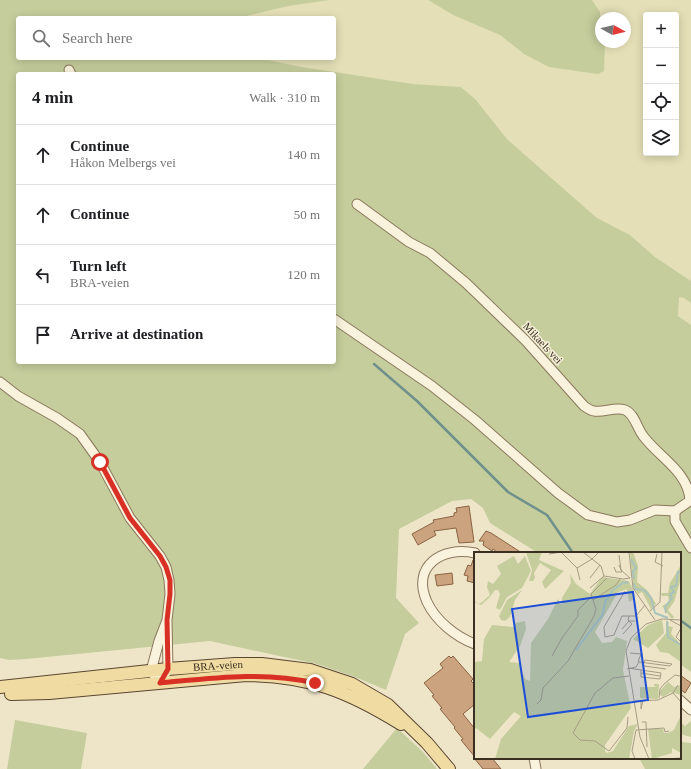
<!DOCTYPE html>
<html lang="en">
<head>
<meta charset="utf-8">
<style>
	:root { --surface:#fff; --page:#f2f2f2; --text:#202124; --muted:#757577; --line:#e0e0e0 }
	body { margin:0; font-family:Georgia,serif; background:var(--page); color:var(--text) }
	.controls { position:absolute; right:12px; top:12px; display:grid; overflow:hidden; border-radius:4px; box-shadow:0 2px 10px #0003 }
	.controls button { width:36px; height:36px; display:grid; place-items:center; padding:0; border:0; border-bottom:1px solid var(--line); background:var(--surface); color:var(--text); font:20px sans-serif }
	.compass { position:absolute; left:595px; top:12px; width:36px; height:36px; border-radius:50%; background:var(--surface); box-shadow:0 2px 10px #0003; rotate:98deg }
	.stop { position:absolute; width:12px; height:12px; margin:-9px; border:3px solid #d93025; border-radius:50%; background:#fff }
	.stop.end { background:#d93025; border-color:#fff; box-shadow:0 1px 4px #0008 }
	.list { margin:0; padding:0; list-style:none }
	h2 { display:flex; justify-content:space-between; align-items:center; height:52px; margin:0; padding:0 16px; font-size:17px }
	h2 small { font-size:13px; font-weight:400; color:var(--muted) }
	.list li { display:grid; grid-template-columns:26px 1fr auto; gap:12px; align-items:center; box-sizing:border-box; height:60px; padding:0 16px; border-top:1px solid var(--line) }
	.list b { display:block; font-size:15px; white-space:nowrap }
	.list p { margin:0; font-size:13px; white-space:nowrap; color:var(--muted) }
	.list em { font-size:13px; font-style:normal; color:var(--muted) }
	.icon { flex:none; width:22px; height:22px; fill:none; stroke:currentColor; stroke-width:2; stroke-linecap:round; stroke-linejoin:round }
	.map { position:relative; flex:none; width:691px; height:769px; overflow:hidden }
	.search { position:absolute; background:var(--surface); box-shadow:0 2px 10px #0003; left:16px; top:16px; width:320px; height:44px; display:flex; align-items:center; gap:10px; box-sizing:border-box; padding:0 14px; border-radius:4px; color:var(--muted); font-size:15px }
	.panel { position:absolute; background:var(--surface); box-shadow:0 2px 10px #0003; left:16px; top:72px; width:320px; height:292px; border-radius:4px }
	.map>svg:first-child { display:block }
</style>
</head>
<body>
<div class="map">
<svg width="691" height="769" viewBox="0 0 691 769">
	<rect width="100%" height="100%" fill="#eee5c8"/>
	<!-- farmland -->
	<g fill="#e4dfb6" fill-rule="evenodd">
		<path d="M330 0H428L453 15 500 35 524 54 605 44 604 42H625V18L601 19 600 12 592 0H691V281L655 257 630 235 597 218 507 139 476 100 461 87 413 84 302 67 258 58H334V18H239L288 6ZM646 15H676V153H646Z"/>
		<polygon points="679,297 684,298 691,303 691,325 678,316"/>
	</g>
	<!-- green -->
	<g fill="#c5cd9c" fill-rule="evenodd">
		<path d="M0 0H330L288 6 239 18H18V58H258L302 67 413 84 461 87 476 100 507 139 597 218 630 235 655 257 691 281V303L684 298 679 297 678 316 691 325V672L680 664V553H538L490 523 483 508 471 499 452 501 399 529 396 598 419 623 405 634 386 690 355 677 317 664 210 641 26 659 9 660 0 658ZM18 74H334V362H18Z"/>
		<polygon points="428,0 592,0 600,12 601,42 604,42 605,44 604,71 598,74 549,67 524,54 500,35 453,15"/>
		<polygon points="15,720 87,733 81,769 7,769"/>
		<polygon points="691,721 691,737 680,734 680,722 685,726"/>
		<polygon points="397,728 423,752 437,769 363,769"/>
		<polygon points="680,742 691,743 691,769 645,769 639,758 680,758"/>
	</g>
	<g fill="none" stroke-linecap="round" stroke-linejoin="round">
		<!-- stream -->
		<g stroke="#70918b" stroke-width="2.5">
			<polyline points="374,364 417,401 508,492 547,515 573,553"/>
			<polyline points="680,620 691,628"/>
		</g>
	</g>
	<!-- building -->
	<g fill="#cca37f" stroke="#8a6343">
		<polygon points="469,506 474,542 459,543 456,528 434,531 436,535 418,545 412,534 434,522 433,520 454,516 454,513 457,512 456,508"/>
		<polygon points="486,531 491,533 522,553 498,553 493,549 492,551 483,545 484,541 479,541"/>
		<polygon points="473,560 475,560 475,583 467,581 468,576 464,575 468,565 471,566"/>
		<polygon points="452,573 453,584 437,586 435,575"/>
		<polygon points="449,656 451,658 453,656 473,679 471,681 475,685 475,704 463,714 475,729 475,757 461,740 463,739 454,728 455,727 440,709 442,708 432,696 434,695 424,683 443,668 440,664"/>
		<polygon points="680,675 691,683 685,693 680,689"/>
		<polygon points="474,758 492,758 501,769 483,769"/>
	</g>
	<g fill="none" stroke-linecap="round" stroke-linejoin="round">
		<!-- minor casing -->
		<g stroke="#8b785d" stroke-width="11">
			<g id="minor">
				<polyline points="69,70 71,74"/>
				<path d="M357 204 409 242 430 253 466 283 526 341 584 406C587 408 591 411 594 411 604 413 615 406 625 410 635 414 637 429 644 437 660 458 688 472 690 500"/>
				<polyline points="334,319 432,386 475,420 558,493 588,515 617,522 630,520 655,510 675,511"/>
				<polyline points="0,382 18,396 57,418 80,434 100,462 130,518 160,556 166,567 169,580 170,594 167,620 168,669 160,683 151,671 159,641 167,620"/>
				<polyline points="675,511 675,521 691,548"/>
				<polyline points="675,511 691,500"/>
				<path d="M475 553C442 546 411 566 427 602 436 621 456 637 475 644"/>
				<polyline points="680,700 691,710"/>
				<polyline points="534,758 536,769"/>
			</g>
		</g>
		<!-- major casing -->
		<g stroke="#594631" stroke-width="14">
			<g id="major">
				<path id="s1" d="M0 687 168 669 235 664H262L310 670 352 684 388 705 427 743 449 769"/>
				<path d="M11 694 49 693 246 675C310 676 348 691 401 724"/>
			</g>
		</g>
		<!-- minor -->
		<use href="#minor" stroke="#f9f2dc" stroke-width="9"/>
		<!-- major -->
		<use href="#major" stroke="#f0dca2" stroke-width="12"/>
	</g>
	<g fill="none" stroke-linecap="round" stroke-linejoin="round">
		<!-- route -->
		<path stroke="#d93025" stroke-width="5" d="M100 462 130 518 160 556 166 567 170 580V594L167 620 168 669 160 683C213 678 263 671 315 683"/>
	</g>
	<g text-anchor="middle" stroke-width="3" stroke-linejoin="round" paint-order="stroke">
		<!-- street labels -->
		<g font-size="11" fill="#3b2f21" stroke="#f6efd8">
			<text transform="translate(543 343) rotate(47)" y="4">Mikaels vei</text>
			<text dy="4" stroke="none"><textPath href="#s1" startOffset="219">BRA-veien</textPath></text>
		</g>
	</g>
	<!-- overview -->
	<g transform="translate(474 552)">
		<rect width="207" height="207" fill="#eee5c8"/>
		<path d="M52 0H68L65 8 90 19 71 37 68 30 77 18 66 11 60 21 61 26 59 29H55L58 18ZM156 0H159L164 14 163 30 174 39 182 52 177 57 168 40 164 42 159 33ZM40 4 44 12 51 4 57 19 48 36 33 45 26 58 22 56 26 42 24 38H21L15 46 7 53 0 50V48L4 52 7 51 16 43 13 35 14 29 19 32 27 22 23 14ZM207 13V26L200 50 194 58 200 65 198 67 188 54 195 50 194 44H188L187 41H194L196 31ZM96 22 102 32 116 42 128 25 155 29 160 40V47L155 50 153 37 144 40 121 80 128 91 138 90 142 85 153 89 149 118 157 156 131 193V199L133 201 139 199 155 174 164 172 160 179 155 207H21L27 187 47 164 40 160 16 187 2 176 0 178V106L1 110 8 109 10 87 18 73 39 75 42 71 51 69 52 77 46 94 35 110 45 111 51 127 56 129 57 91 74 67 83 49 85 47V52H88V46L97 31ZM48 38 41 48 36 65 31 69 27 68 25 64 33 48ZM188 68 190 81 174 96 159 87 174 73ZM192 70H195L194 74 199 75 197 82 207 92V110L194 101 186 100 182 93 192 81ZM194 130 200 135 207 133V143L197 140 189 145 186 143V139ZM180 132H185L184 147 166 146V135H183L180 134ZM207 163V201L198 196V201L178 207 174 177H189L190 181H194L200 178Z" fill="#c5cd9c"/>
		<path fill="none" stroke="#a9c3bc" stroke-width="2" d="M157 7 162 16 159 19 160 27M160 31 161 37 170 38 177 46 181 61 194 66M192 61 191 55 198 46 196 42 200 40 197 35 202 34 204 20H207M193 69 194 85 207 93M102 98 129 62 131 50 139 38 150 30 154 31"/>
		<path fill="none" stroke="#a69c85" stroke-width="1" d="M109 0 118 7 125 0M155 0 159 36 181 68M75 2 87 0 103 16 118 7 127 14 130 24 149 27 156 26M183 2 181 10 189 14M145 3 147 18 156 26M140 15 142 20H148L145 13M103 16 106 28M116 26 126 13M116 36 130 24M151 39 130 75 131 85 140 83 148 64H162L171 53M119 48 142 33 146 27M186 50 188 0M176 59 186 50M196 68 207 74M207 76 202 85 207 90M148 77 155 69H161M149 82 158 72 154 68 155 64M156 101 167 102 164 110M78 104 88 86 104 64V58L116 46M169 111 170 114 192 117M154 116 187 121 186 127 167 125V118M153 117 162 115 165 110 196 114 198 112 171 108 170 111M167 121 186 124M199 141 207 150M185 146 186 137 190 132 201 123 206 124M167 148V157L169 148M161 149 184 148 199 141 204 133M63 152 67 148 69 136 94 109 120 64 122 57 117 42 133 26M154 165 153 176 135 199 121 189 106 188 99 181 121 141 139 126 155 124M168 170H172L173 195M161 207 158 199 162 178 190 176 191 180 195 179M175 207 166 185 152 99 157 86 172 72 188 67 207 68M191 207 207 206"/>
		<path fill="#1d4ed8" fill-opacity="0.15" stroke="#1d4ed8" stroke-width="2" d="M159 40 174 148 54 165 38 57Z"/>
		<rect width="207" height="207" fill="none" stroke="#3b2f21" stroke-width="2"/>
	</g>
</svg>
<div class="controls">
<button>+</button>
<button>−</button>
<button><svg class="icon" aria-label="locate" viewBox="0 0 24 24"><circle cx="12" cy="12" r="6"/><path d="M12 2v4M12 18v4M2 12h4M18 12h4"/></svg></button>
<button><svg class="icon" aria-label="layers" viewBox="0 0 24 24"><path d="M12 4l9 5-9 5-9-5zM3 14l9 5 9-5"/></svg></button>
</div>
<svg class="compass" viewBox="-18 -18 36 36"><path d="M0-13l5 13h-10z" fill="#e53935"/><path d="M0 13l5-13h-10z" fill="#757577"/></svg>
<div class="stop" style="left:100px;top:462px"></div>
<div class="stop end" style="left:315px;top:683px"></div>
<div class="search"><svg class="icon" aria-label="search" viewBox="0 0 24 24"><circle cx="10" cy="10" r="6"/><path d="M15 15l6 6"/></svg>Search here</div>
<section class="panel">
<h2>4 min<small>Walk · 310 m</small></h2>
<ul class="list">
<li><svg class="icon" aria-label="ahead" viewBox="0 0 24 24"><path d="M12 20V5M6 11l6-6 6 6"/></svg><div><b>Continue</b><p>Håkon Melbergs vei</p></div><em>140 m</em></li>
<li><svg class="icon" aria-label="ahead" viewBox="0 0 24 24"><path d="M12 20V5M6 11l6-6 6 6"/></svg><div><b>Continue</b></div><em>50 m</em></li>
<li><svg class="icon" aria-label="left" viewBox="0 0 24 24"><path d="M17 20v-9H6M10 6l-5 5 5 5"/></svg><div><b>Turn left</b><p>BRA-veien</p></div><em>120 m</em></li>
<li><svg class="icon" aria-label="arrive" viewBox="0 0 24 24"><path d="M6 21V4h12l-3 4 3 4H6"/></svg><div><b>Arrive at destination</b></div></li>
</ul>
</section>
</div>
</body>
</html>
